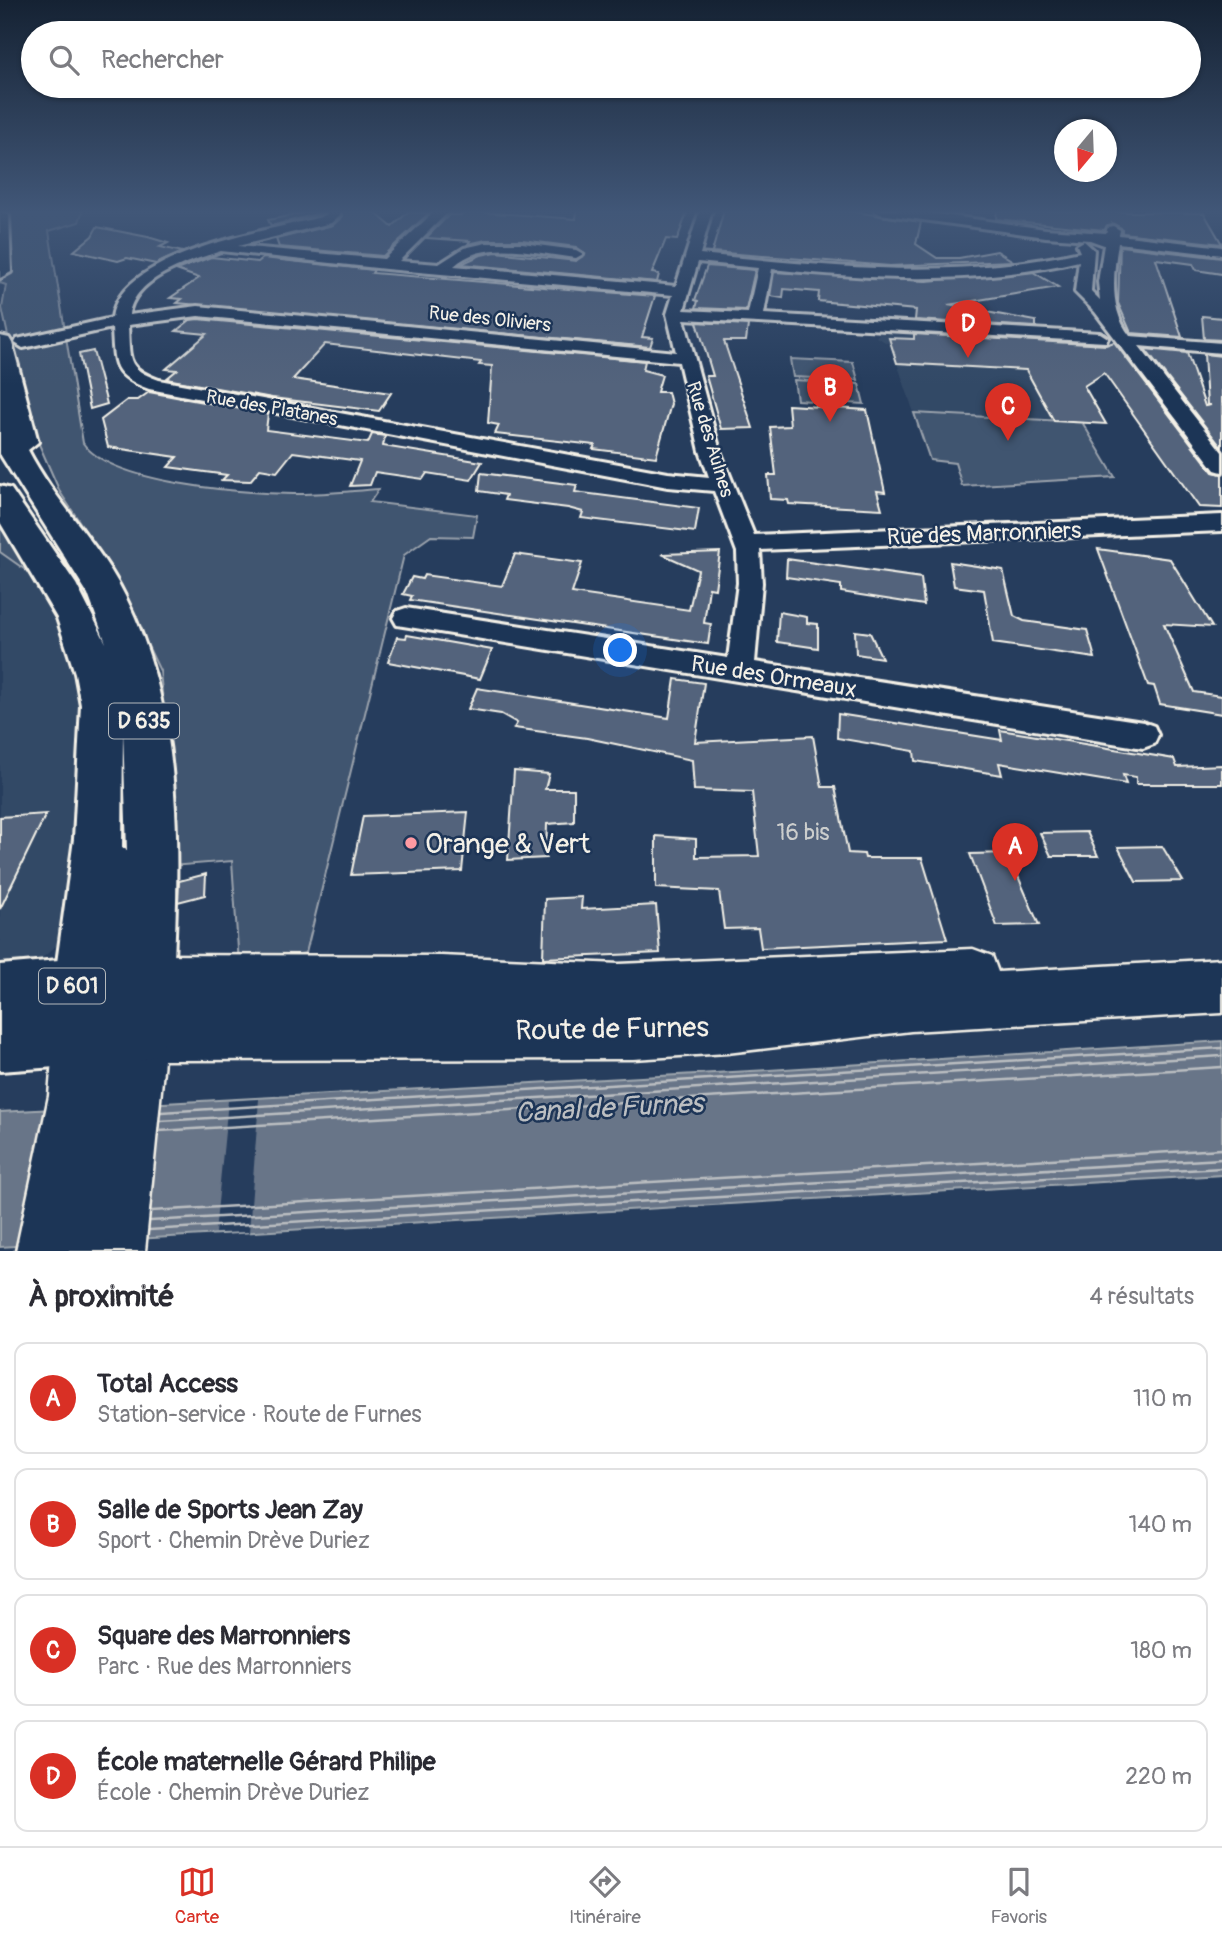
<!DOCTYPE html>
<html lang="fr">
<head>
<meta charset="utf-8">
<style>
	:root { --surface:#fff; --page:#f7f7f7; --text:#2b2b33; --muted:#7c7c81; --line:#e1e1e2; --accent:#d93025 }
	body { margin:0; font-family:Pangolin,sans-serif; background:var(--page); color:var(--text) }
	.compass { position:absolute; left:1054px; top:119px; width:63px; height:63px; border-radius:50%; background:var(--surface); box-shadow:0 2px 5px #0004; rotate:199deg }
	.you { position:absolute; left:621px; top:651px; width:24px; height:24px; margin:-18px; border:5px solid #fff; border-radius:50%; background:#1a73e8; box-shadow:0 0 0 10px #1a73e833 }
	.badge { display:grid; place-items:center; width:46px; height:46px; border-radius:50%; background:var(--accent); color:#fff; font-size:23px; font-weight:700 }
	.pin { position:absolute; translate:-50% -58px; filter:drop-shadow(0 2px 4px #0008) }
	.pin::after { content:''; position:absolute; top:37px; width:24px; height:21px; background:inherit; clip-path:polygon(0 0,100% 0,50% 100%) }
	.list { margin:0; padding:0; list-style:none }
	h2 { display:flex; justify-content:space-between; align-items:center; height:91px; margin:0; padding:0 28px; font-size:30px }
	h2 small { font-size:23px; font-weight:400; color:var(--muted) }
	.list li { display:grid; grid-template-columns:46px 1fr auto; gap:21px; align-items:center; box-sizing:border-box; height:112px; margin:0 14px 14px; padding:0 14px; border:2px solid var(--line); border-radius:14px }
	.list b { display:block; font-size:26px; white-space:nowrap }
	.list p { margin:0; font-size:23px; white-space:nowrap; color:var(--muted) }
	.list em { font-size:23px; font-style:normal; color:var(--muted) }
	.icon { flex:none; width:38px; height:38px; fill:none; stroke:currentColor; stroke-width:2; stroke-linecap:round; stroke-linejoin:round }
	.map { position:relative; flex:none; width:1222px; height:1251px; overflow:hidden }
	.search { position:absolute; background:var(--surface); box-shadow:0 2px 5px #0004; left:21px; right:21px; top:21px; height:77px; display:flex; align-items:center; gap:18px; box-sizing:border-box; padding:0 24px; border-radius:38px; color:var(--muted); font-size:26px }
	.sheet { height:595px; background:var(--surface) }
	nav { display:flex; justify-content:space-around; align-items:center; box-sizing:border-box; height:98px; border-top:2px solid var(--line); background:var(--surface); font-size:19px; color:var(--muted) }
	nav a { display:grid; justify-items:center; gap:4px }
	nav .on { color:var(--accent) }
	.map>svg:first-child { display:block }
</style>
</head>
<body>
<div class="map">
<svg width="1222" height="1251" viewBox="0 0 1222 1251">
	<rect width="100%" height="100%" fill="#263d5d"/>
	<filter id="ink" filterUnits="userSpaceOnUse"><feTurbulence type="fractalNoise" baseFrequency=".0143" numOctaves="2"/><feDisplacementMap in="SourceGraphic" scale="14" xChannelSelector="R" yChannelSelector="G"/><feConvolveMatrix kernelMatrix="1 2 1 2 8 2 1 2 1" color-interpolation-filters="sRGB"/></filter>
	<g filter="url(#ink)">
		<!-- built -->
		<g fill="#334966">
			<polygon points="505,210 611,210 602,227 498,219"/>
			<polygon points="883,329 1027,337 1078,422 914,413 891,345 876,337"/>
			<polygon points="0,552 51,588 76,656 88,765 69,934 27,972 0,974"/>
		</g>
		<!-- green -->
		<g fill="#40546f" stroke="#9aa2ac" stroke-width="2">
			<path d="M0 210H83L79 222 49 231 83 443C111 484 244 493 293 494 321 495 350 491 379 489L370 502 477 515 473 537 431 536 404 555 306 953 239 964 232 861 171 866 170 777 160 671 113 573 60 492 24 410 2 308 6 285 0 283Z"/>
			<polygon points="790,359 853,362 858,380 793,377"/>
			<polygon points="794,380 859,384 864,404 797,400"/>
			<polygon points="914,413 1082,422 1115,477 962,486 955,463 930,460"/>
			<polygon points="0,527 51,588 0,552"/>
		</g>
		<!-- water -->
		<polygon fill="#677588" stroke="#9fa7ae" stroke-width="2" points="1222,1041 1222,1175 0,1247 0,1112 769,1070"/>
		<!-- pier -->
		<polygon fill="#263d5d" points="259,1099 249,1232 215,1233 228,1101"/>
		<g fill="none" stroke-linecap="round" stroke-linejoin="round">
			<!-- shore -->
			<g stroke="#bcbfc2" stroke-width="2.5">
				<polyline points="161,1112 1222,1048"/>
				<polyline points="160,1121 1222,1056"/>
				<polyline points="159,1131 1222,1067"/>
				<polyline points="151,1211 1222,1149"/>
				<polyline points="150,1221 1222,1159"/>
				<polyline points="149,1230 1222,1168"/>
			</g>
		</g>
		<!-- building -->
		<g fill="#52647b" stroke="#f4f1e8" stroke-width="2">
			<polygon points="318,210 324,212 271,226 268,220"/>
			<polygon points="342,210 372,210 392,227 408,212 429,213 383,256 279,247 276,239 333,225 342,217"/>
			<polygon points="577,210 688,210 677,240 666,239 652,273 659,274 657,282 461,264 481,255 496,252 576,261 585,253 576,247 522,240 486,240 468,244 470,241 426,238 449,215 461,215 468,211 576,219"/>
			<polygon points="724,210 843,210 921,222 916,244 937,258 959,258 997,251 1013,261 890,266 712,252"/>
			<polygon points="997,210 1204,213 1222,244 1122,233 1121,228 1112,223 1104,230 996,219"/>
			<polygon points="97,227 148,237 168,243 160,247 183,252 156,264 127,258 118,261 74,251 92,236"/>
			<polygon points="1120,246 1222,258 1222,274 1196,270 1193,264 1156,259 1182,337 1131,333 1118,303"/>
			<polygon points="211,257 258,262 263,258 374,270 372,273 655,296 642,337 653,338 650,347 177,303 182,299 170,298 199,278 176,270"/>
			<polygon points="707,266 755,270 746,310 696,308 698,301 695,300"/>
			<polygon points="774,272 926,281 1033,272 1058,287 948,305 1036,321 1036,327 915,320 916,310 818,301 819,292 784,289 783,298 770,296"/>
			<polygon points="1202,316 1222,318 1222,340 1204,339"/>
			<polygon points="198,319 645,361 643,370 662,375 657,392 668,392 671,404 656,457 593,449 595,445 495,434 499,425 488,423 492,366 479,365 481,362 325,344 293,379 391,393 379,411 272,398 166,379 177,370 166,369 207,334 176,331 190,320"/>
			<polygon points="697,322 748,325 746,341 724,341 753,428 721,429 706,376 713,376"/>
			<polygon points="914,334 1106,345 1114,342 1213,472 1222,474 1222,508 1199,507 1104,373 1084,386 1106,424 1054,421 1026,370 897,363 889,338 914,339"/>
			<polygon points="1145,349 1187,353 1205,406 1211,405 1207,405 1204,354 1222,356 1222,448"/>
			<polygon points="93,351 107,404 90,409 79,354"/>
			<polygon points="149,392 268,414 266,430 368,443 372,434 385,436 383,446 482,462 471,480 427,473 423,479 375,472 370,485 350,486 360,461 293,452 277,472 260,469 250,481 222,480 227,475 168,467 177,457 108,447 101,420 127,400 138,400"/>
			<polygon points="788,405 867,410 885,492 877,491 882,509 789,504 788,500 770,499 768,475 776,475 770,427 790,426"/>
			<polygon points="481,473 577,485 575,492 699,508 695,532 581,518 583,512 568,508 504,500 506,495 479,491"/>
			<polygon points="1098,549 1170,559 1212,627 1164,624 1194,692 1222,696 1222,714 1160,704 1154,686 1148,685"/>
			<polygon points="720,552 715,589 709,588 704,623 711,624 708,644 410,600 412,596 403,594 412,577 422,579 424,575 502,586 515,554 582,563 572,593 689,610 698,570 662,554"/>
			<polygon points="787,559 921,578 924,605 841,592 841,585 786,577"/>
			<polygon points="950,562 1003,570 1014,616 1024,621 1087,630 1095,658 993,643 984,590 954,586"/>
			<polygon points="779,612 807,617 807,623 818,624 818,648 777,642"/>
			<polygon points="855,631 870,633 882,658 856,654"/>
			<polygon points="407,635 470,646 492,650 480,679 388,662 397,637 406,638"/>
			<polygon points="675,679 704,683 695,742 813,736 822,787 835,787 848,853 864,854 865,858 922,858 947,939 761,948 758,928 724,929 719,891 656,888 656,836 696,839 696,857 759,856 752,792 694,790 692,760 587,738 514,728 517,723 501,714 468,709 477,688 669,718"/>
			<polygon points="838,714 1002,740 1000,730 1174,759 1177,767 1222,765 1222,784 1136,784 1136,777 1123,775 1126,784 999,763 1002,775 915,761 914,751 837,738"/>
			<polygon points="514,771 549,774 545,789 574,789 574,822 547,824 546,858 508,860"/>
			<polygon points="468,812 462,871 351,875 363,816"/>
			<polygon points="46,814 0,909 0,817"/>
			<polygon points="1087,832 1098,856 1051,856 1040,833"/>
			<polygon points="1162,846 1183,881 1136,882 1118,847"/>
			<polygon points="1008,853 1039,925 997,926 970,854"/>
			<polygon points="206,874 205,895 178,902 179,881"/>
			<polygon points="582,897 581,909 656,905 660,953 543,958 545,899"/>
		</g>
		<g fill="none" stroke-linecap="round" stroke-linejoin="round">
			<!-- minor casing -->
			<g stroke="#f4f1e8" stroke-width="6">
				<path id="minor" d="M327 210H339L340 215 331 223 238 246 384 259 436 210H450L399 261 439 264 464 248 486 243H522L576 250 583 254 576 258C540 254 484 237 454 266L676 286 700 210H712L700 254C828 266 953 281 1080 252L1077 245 1084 241 1094 250 1091 291 1100 300 1098 282 1104 245 1090 240 1046 237 880 214 874 210H909L1046 229 1106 233 1108 227 1113 226 1120 230 1119 235 1222 247V255L1118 243C1113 275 1109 309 1130 336L1222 343V353L1139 346 1222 452V472L1215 470 1095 312 1075 292 1079 261C977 285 876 280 772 269L764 314 1100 333 1108 338 1106 342 684 319 720 451 754 535 1222 515V531L760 550 762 583 755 662 1143 722 1154 726 1158 735 1154 744 1143 748 397 625 393 618 397 611 406 608 728 658 738 583 737 552 714 491 668 487 149 389C112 375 114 365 112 328L23 348 15 343 17 339 112 318C119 252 269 231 321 217L327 214ZM221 251 386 269 673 295 667 314 676 352 198 306 129 315C134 277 190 261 221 251ZM698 262 758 268 748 313 684 310ZM198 316 679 362 700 451 709 477 668 473 159 380C125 368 130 359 128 325Z"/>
			</g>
			<!-- secondary casing -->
			<g stroke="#f4f1e8" stroke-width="5">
				<polygon id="secondary" points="973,949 992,956 998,972 1222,959 1222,1013 911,1031 727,1053 633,1059 164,1060 145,1251 16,1251 49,1096 54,1035 62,1015 82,1007 102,1015 110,1035 109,1045 119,1012 137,1005 126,1001 118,982 126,963 145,955 441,956 619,964"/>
			</g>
			<!-- primary casing -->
			<g stroke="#f4f1e8" stroke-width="6">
				<path id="primary" d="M106 956 126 964 134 984 130 993 141 988 161 997C171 1019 169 1030 160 1053L139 1061 0 1071V965Z"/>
			</g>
			<!-- trunk casing -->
			<g stroke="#f4f1e8" stroke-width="6">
				<g id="trunk">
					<polygon points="0,210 9,215 11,272 0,278"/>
					<path d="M0 336 9 338 12 343 38 442 28 450C55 502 99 543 125 596 184 714 179 853 173 982L165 1002 154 1006 160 1011 168 1032 160 1053 139 1061C113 1050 100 1036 89 1010L82 1013 62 1005 54 985 74 839 81 705 75 673 57 618 0 522V486L11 489 76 584 106 643 88 594 0 454ZM123 730 127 850 122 848Z"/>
				</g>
			</g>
			<!-- minor -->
			<use href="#minor" fill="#1d3557" fill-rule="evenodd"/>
			<!-- secondary -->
			<use href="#secondary" fill="#1d3557" fill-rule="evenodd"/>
			<!-- primary -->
			<use href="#primary" fill="#1d3557" fill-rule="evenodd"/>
			<!-- trunk -->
			<use href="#trunk" fill="#1d3557" fill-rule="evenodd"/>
		</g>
	</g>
	<!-- sky -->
	<linearGradient id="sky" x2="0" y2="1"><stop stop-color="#152233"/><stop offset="0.55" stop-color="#415778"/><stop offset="1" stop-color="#415778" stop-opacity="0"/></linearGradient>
	<rect width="1222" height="385" fill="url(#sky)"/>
	<!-- markers -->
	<circle fill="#ff9aa2" stroke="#1d3557" stroke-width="2.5" cx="411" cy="843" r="7"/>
	<g text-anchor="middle" stroke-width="5" stroke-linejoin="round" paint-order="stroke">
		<!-- far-street labels -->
		<g font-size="19" fill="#f4f1e8" stroke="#1d3557">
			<text transform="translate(490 318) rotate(6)" y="7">Rue des Oliviers</text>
			<text transform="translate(272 407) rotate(10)" y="7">Rue des Platanes</text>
			<text transform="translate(711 439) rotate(73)" y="7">Rue des Aulnes</text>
		</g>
		<!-- shield labels -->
		<g fill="#1d3557" stroke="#b4b9bc" stroke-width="2">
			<rect x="109" y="703.5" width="70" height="35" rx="5"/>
			<rect x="39" y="968.5" width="66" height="35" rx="5"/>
		</g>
		<g font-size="21" font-weight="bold" fill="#f4f1e8">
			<text x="144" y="728">D 635</text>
			<text x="72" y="993">D 601</text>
		</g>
		<!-- street labels -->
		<g font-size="23" fill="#f4f1e8" stroke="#1d3557">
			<text transform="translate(984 533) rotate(-2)" y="8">Rue des Marronniers</text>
			<text transform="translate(774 676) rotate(9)" y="8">Rue des Ormeaux</text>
		</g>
		<!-- near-number labels -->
		<g font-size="23" fill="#cccecd">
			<text x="803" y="840">16 bis</text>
		</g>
		<!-- near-poi labels -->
		<g font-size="28" fill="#f4f1e8" stroke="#1d3557" text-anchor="start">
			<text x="425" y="853">Orange &amp; Vert</text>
		</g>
		<!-- near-street labels -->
		<g font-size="28" fill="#f4f1e8" stroke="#1d3557">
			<text transform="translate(612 1028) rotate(-1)" y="10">Route de Furnes</text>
		</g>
		<!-- near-water labels -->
		<g font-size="28" font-style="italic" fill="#bcbfc2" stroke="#1d3557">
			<text transform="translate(609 1107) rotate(-3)" y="10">Canal de Furnes</text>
		</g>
	</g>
</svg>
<svg class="compass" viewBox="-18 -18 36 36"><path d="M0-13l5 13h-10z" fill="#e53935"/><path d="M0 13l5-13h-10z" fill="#7c7c81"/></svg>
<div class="you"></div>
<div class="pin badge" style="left:1015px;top:881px">A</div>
<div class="pin badge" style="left:830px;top:422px">B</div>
<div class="pin badge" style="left:1008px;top:441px">C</div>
<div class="pin badge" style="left:968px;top:358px">D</div>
<div class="search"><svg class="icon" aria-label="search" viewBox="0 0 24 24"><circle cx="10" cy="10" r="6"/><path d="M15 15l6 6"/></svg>Rechercher</div>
</div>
<section class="sheet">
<h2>À proximité<small>4 résultats</small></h2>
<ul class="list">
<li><span class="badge">A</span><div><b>Total Access</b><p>Station-service · Route de Furnes</p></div><em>110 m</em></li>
<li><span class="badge">B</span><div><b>Salle de Sports Jean Zay</b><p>Sport · Chemin Drève Duriez</p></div><em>140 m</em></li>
<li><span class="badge">C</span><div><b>Square des Marronniers</b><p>Parc · Rue des Marronniers</p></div><em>180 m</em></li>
<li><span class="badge">D</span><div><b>École maternelle Gérard Philipe</b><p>École · Chemin Drève Duriez</p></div><em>220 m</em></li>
</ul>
</section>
<nav>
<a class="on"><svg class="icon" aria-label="map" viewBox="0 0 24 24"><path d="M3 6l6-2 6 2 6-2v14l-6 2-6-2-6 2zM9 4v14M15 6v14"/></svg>Carte</a>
<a><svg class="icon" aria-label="directions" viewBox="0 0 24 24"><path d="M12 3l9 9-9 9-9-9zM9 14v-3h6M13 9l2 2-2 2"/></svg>Itinéraire</a>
<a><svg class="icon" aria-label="saved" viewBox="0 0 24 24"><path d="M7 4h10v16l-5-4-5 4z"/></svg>Favoris</a>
</nav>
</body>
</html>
